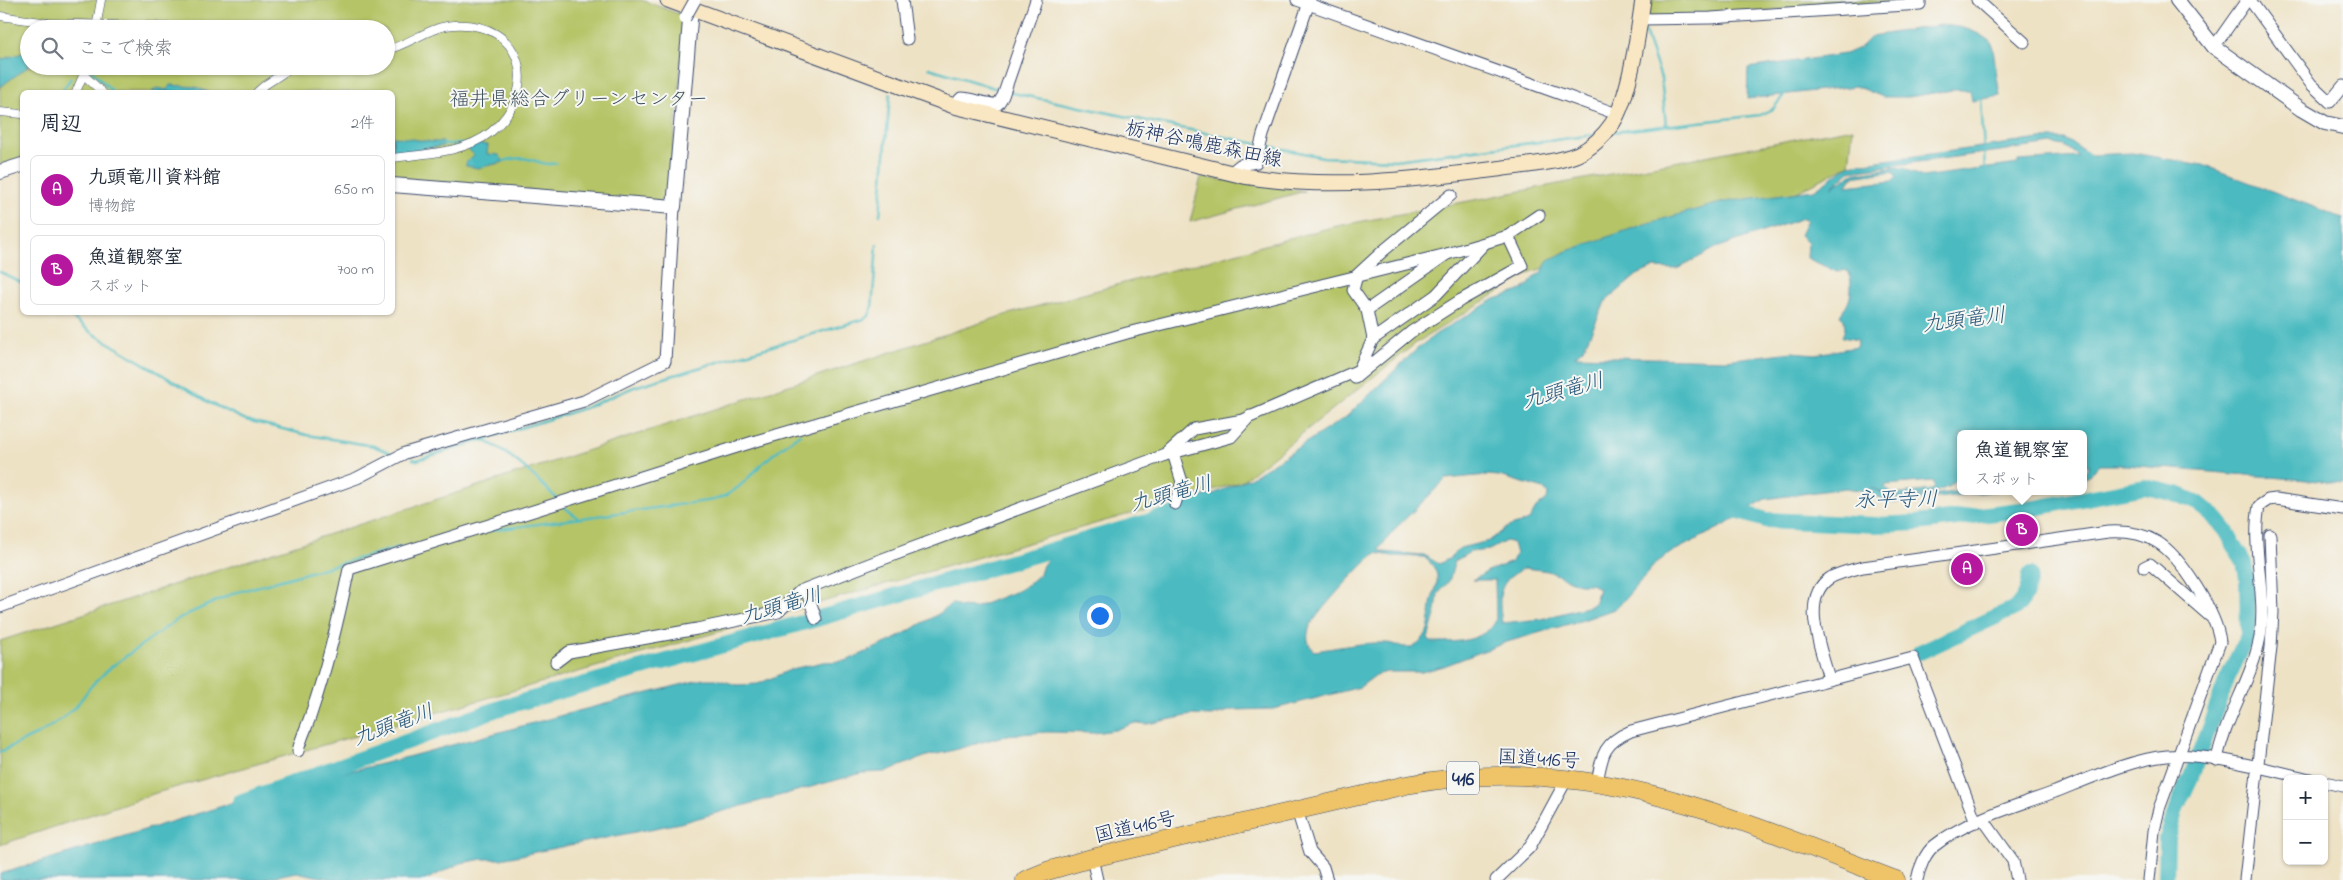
<!DOCTYPE html>
<html lang="ja">
<head>
<meta charset="utf-8">
<style>
	:root { --surface:#fff; --page:#f6f6f7; --text:#1f2937; --muted:#747a83; --line:#e0e1e3; --accent:#b5179e }
	body { margin:0; font-family:"Indie Flower","Klee One",sans-serif; background:var(--page); color:var(--text) }
	.controls { position:absolute; right:15px; bottom:15px; display:grid; overflow:hidden; border-radius:8px; box-shadow:0 1px 4px #0004 }
	.controls button { width:45px; height:45px; display:grid; place-items:center; padding:0; border:0; border-bottom:1px solid var(--line); background:var(--surface); color:var(--text); font:25px sans-serif }
	.you { position:absolute; left:1099px; top:615px; width:18px; height:18px; margin:-12px; border:4px solid #fff; border-radius:50%; background:#1a73e8; box-shadow:0 0 0 8px #1a73e833 }
	.badge { display:grid; place-items:center; width:32px; height:32px; border-radius:50%; background:var(--accent); color:#fff; font-size:16px; font-weight:700 }
	.pin { position:absolute; translate:-50% -50%; border:2px solid #fff; box-shadow:0 1px 5px #0006 }
	.popup { position:absolute; left:1957px; top:430px; width:130px; height:65px; box-sizing:border-box; display:grid; place-content:center; border-radius:8px; background:var(--surface); filter:drop-shadow(0 1px 4px #0005); font-size:16px; white-space:nowrap; color:var(--muted) }
	.popup b { font-size:19px; color:var(--text) }
	.popup::after { content:''; position:absolute; left:50%; top:100%; margin-left:-10px; border:10px solid transparent; border-top-color:var(--surface) }
	.list { margin:0; padding:0; list-style:none }
	h2 { display:flex; justify-content:space-between; align-items:center; height:65px; margin:0; padding:0 20px; font-size:21px }
	h2 small { font-size:16px; font-weight:400; color:var(--muted) }
	.list li { display:grid; grid-template-columns:32px 1fr auto; gap:15px; align-items:center; box-sizing:border-box; height:70px; margin:0 10px 10px; padding:0 10px; border:1px solid var(--line); border-radius:8px }
	.list b { display:block; font-size:19px; white-space:nowrap }
	.list p { margin:0; font-size:16px; white-space:nowrap; color:var(--muted) }
	.list em { font-size:16px; font-style:normal; color:var(--muted) }
	.icon { flex:none; width:28px; height:28px; fill:none; stroke:currentColor; stroke-width:2; stroke-linecap:round; stroke-linejoin:round }
	.map { position:relative; flex:none; width:2343px; height:880px; overflow:hidden }
	.search { position:absolute; background:var(--surface); box-shadow:0 1px 4px #0004; left:20px; top:20px; width:375px; height:55px; display:flex; align-items:center; gap:12px; box-sizing:border-box; padding:0 18px; border-radius:28px; color:var(--muted); font-size:19px }
	.panel { position:absolute; background:var(--surface); box-shadow:0 1px 4px #0004; left:20px; top:90px; width:375px; height:225px; border-radius:8px }
	.map>svg:first-child { display:block }
</style>
</head>
<body>
<div class="map">
<svg width="2343" height="880" viewBox="0 0 2343 880">
	<rect width="100%" height="100%" fill="#f6f6f2"/>
	<filter id="ink" filterUnits="userSpaceOnUse"><feTurbulence type="fractalNoise" baseFrequency=".02" numOctaves="2"/><feDisplacementMap in="SourceGraphic" scale="10" xChannelSelector="R" yChannelSelector="G"/><feConvolveMatrix kernelMatrix="1 2 1 2 8 2 1 2 1" color-interpolation-filters="sRGB"/></filter>
	<filter id="wash" filterUnits="userSpaceOnUse"><feTurbulence type="fractalNoise" baseFrequency=".0096" numOctaves="4" result="noise"/><feDisplacementMap in="SourceGraphic" scale="20" xChannelSelector="R" yChannelSelector="G"/><feGaussianBlur stdDeviation="1.12" result="paint"/><feColorMatrix in="noise" values="0 0 0 0 0 0 0 0 0 0 0 0 0 0 0 0 0 1.4 0 .05"/><feComposite in="paint" operator="in"/></filter>
	<g filter="url(#wash)">
		<rect width="100%" height="100%" fill="#eee2c5"/>
		<!-- green -->
		<g fill="#b5c466" stroke="#687a62" fill-rule="evenodd">
			<path d="M0 0H642L679 14 683 21 679 92 668 195 661 202 393 178 392 92H22V158L0 165ZM29 29H386V66H29Z"/>
			<polygon points="1643,0 1920,0 1640,19"/>
			<polygon points="1853,128 1849,165 1793,194 1531,272 1416,343 1241,482 156,793 0,845 0,641 1005,315 1332,227"/>
			<polygon points="1201,177 1305,191 1190,222"/>
		</g>
		<!-- water -->
		<g fill="#4cbbc1" stroke="#347590" fill-rule="evenodd">
			<path d="M1941 25C1963 27 1974 29 1992 43L2000 96 1972 101 1970 90H1952L1909 97H1883L1856 86 1747 99 1748 68 1845 54 1861 47 1872 36Z"/>
			<polygon points="29,51 29,66 0,87 0,60"/>
			<polygon points="170,85 196,87 208,92 152,92 157,88 167,90"/>
			<path d="M393 137C410 137 426 143 443 142V146L393 153Z"/>
			<path d="M2040 139H2065L2091 155 2132 153 2203 165 2343 218V483L2126 465H2099L2090 475 2083 479V474L2090 465H2083V434H1961V476L1948 487 1930 494 1895 498 1870 487 1895 500 1961 491H1996L1894 503 1860 490 1845 488 1765 499 1725 525 1672 552 1656 563 1617 608 1583 620 1507 642 1444 666 1422 672H1387L1376 675 1360 687 1274 709 1233 710 1211 716 1192 715 1147 724 1135 723 1115 730 1094 733 1046 732 1007 735 947 752 927 756 884 772 862 773 680 823 501 859H483L461 863 425 880H335L296 872 259 880H0V874L298 783 385 763 574 712 703 679H716L737 685 758 684 792 669 823 662 846 661 893 640 940 613 952 603 959 607 974 608 1017 591 1029 584 1040 574 1043 565 1055 551 1069 542 1117 526 1128 528 1146 526 1158 520 1182 499 1211 495 1250 478 1346 417 1417 349 1436 334 1495 299 1517 292 1528 286 1535 276 1542 273 1547 261 1567 251 1645 224 1724 202 1814 190 1849 165ZM2053 144 2065 146 2079 157 2018 161V164L1922 177 1904 168 1897 167 1852 174 1832 187 1850 171ZM1893 171 1897 177 1893 181 1846 186 1852 177ZM1803 218 1807 220 1800 235 1808 242 1807 258 1837 272 1844 270 1849 272C1852 282 1852 296 1847 305 1845 309 1842 311 1840 316L1844 319 1845 329 1842 337 1858 340 1856 347 1816 354 1792 352 1726 360 1575 356 1584 348 1605 302 1637 275 1653 268 1677 269 1716 248ZM1487 475 1499 476 1544 489 1548 494 1547 499 1536 508 1529 520 1508 527 1489 541 1460 548 1450 558 1439 564 1424 555 1382 552 1379 549 1396 528 1446 479ZM1932 481 1935 487 1932 490 1894 495 1885 488 1886 485ZM1506 541 1513 543 1516 554 1512 562 1488 571 1473 580H1495L1496 621C1482 643 1454 642 1431 642L1428 639 1436 611 1438 594 1449 581 1455 561 1470 552 1489 550ZM1376 553 1392 556 1424 557C1439 569 1440 579 1433 596 1428 610 1433 625 1424 637 1420 643 1416 647 1409 647 1402 648 1394 643 1386 643 1362 642 1337 648 1314 651 1308 645 1306 638 1309 629 1312 617 1364 562 1376 553ZM1525 568 1548 571 1579 584H1591L1599 588 1595 602 1590 606 1541 619 1502 623C1498 595 1497 581 1525 568Z"/>
			<polygon points="478,144 488,145 487,154 499,155 504,162 478,168 466,166 466,163 474,155 468,149"/>
		</g>
		<g fill="none" stroke-linecap="round" stroke-linejoin="round">
			<!-- stream -->
			<g stroke="#4cbbc1" stroke-width="2.5">
				<polyline points="1645,32 1661,78 1666,125"/>
				<polyline points="88,67 113,92"/>
				<polyline points="929,68 1001,90"/>
				<polyline points="61,92 71,78"/>
				<polyline points="1008,92 1258,144"/>
				<polyline points="1981,97 1985,172"/>
				<polyline points="1612,132 1760,115 1773,109 1786,92"/>
				<polyline points="443,144 461,144"/>
				<polyline points="1263,145 1323,157 1395,160 1595,135"/>
				<path d="M504 161C511 159 520 157 528 159 539 161 544 166 556 163"/>
				<polyline points="880,215 890,94"/>
				<polyline points="0,272 22,283"/>
				<polyline points="65,312 92,333 210,403 246,420 307,435 374,446 393,454"/>
				<path d="M481 439C511 452 535 477 558 500"/>
				<polyline points="413,459 417,460 585,408 634,387 864,319 869,316 872,308 877,245"/>
				<polyline points="563,506 578,518"/>
				<path d="M486 531 714 500C735 494 746 480 760 466 772 454 786 444 800 434"/>
				<polyline points="0,752 42,732 63,718 77,705 92,685 111,667 175,621 188,614 234,593 400,547"/>
			</g>
			<!-- river -->
			<g stroke="#4cbbc1" stroke-width="16">
				<polyline points="1723,507 1766,520 1876,525 1917,523 2035,508 2145,487 2177,494 2198,503 2215,517 2227,532 2244,563 2247,578 2248,636 2227,679 2191,777 2176,809 2167,838 2166,880"/>
				<path d="M1920 652 2015 608C2026 598 2028 590 2030 575"/>
				<polyline points="240,802 500,708 816,619 1181,512"/>
			</g>
		</g>
	</g>
	<g filter="url(#ink)">
		<g fill="none" stroke-linecap="round" stroke-linejoin="round">
			<!-- pedestrian casing -->
			<g stroke="#3b4a6d" stroke-width="9">
				<g id="pedestrian">
					<polyline points="0,16 48,23 179,27"/>
					<polyline points="96,28 101,0"/>
					<path d="M386 50C409 45 430 26 454 25 524 21 541 90 491 132 465 153 424 154 392 158"/>
					<polyline points="85,76 102,92"/>
					<polyline points="76,92 87,66"/>
					<polyline points="257,92 265,85 294,66"/>
					<polyline points="0,112 22,114"/>
				</g>
			</g>
			<!-- minor casing -->
			<g stroke="#3b4a6d" stroke-width="13">
				<g id="minor">
					<polyline points="902,0 907,39"/>
					<polyline points="1297,0 1617,114"/>
					<polyline points="1977,0 2024,42"/>
					<polyline points="2250,0 2311,84 2330,102 2343,86"/>
					<polyline points="1640,19 1711,18 1920,4 1920,0"/>
					<polyline points="2214,47 2247,0"/>
					<path d="M954 106 961 98C974 98 985 105 998 104L1003 96 1036 0"/>
					<polyline points="1230,173 1240,165 1256,162 1263,135 1310,0"/>
					<polyline points="1451,195 1383,251 1357,275 1353,290 1367,310 1447,254 1508,236 1539,215"/>
					<polyline points="1367,310 1373,339 1436,295 1484,244"/>
					<polyline points="1373,339 1355,378 1411,332 1461,300 1522,266 1508,236"/>
					<polyline points="1250,416 1231,437 1165,455 1194,429 1243,420 1359,370"/>
					<polyline points="1173,453 1182,482 1175,504"/>
					<polyline points="2144,567 2150,564 2211,617"/>
					<polyline points="806,589 816,619"/>
					<polyline points="0,607 357,478 405,453 584,401 665,361 674,207"/>
					<polyline points="556,662 569,652 697,629 778,612 800,591 872,563 1165,455"/>
					<path d="M1829 679C1822 651 1799 598 1830 578 1840 572 1852 570 1863 567L2108 532C2125 531 2142 533 2157 542 2181 556 2217 614 2220 642L2159 809 2154 831 2149 880"/>
					<path d="M298 751C301 737 308 725 312 711 328 664 339 617 349 569L756 441 1127 333 1447 254"/>
					<path d="M2217 760C2225 717 2252 680 2260 637 2267 594 2251 548 2259 506L2268 500 2276 499 2343 509"/>
					<polyline points="2324,782 2343,786"/>
					<path d="M1597 783C1602 755 1603 743 1631 731L1913 658 1976 822"/>
					<polyline points="1297,810 1310,852 1323,867 1327,880"/>
					<polyline points="1983,819 2013,861 2017,880"/>
					<polyline points="1092,858 1097,880"/>
					<polyline points="1496,880 1530,847 1563,786 1563,778"/>
					<path d="M1917 880C1919 869 1925 853 1934 846 1966 820 2016 806 2055 792 2088 779 2132 759 2167 756 2207 752 2269 770 2310 779"/>
					<polyline points="2245,880 2271,647 2273,612 2270,535"/>
				</g>
			</g>
			<!-- tertiary casing -->
			<g stroke="#3b4a6d" stroke-width="16">
				<g id="tertiary">
					<polyline points="2177,0 2214,47 2301,109 2325,123 2343,127"/>
					<polyline points="0,172 22,165"/>
					<polyline points="392,185 674,207 691,9"/>
				</g>
			</g>
			<!-- secondary casing -->
			<g stroke="#3b4a6d" stroke-width="17">
				<path id="secondary" d="M668 0 954 106 1244 176C1328 190 1413 180 1497 169 1523 165 1553 164 1578 154 1591 148 1604 136 1612 124 1630 97 1638 33 1643 0"/>
			</g>
			<!-- trunk casing -->
			<g stroke="#3b4a6d" stroke-width="19">
				<path id="trunk" d="M1025 880 1047 871 1092 858 1406 785C1457 776 1512 773 1564 779 1678 790 1790 840 1896 880"/>
			</g>
			<!-- pedestrian -->
			<use href="#pedestrian" stroke="#fff" stroke-width="8"/>
			<!-- minor -->
			<use href="#minor" stroke="#fff" stroke-width="11"/>
			<!-- tertiary -->
			<use href="#tertiary" stroke="#fff" stroke-width="14"/>
			<!-- secondary -->
			<use href="#secondary" stroke="#f9e7c3" stroke-width="15"/>
			<!-- trunk -->
			<use href="#trunk" stroke="#efc469" stroke-width="18"/>
			<!-- minor-bridge casing -->
			<g stroke="#3b4a6d" stroke-width="13" stroke-linecap="butt">
				<polyline id="minor-bridge" points="685,18 695,0"/>
			</g>
			<!-- minor-bridge -->
			<use href="#minor-bridge" stroke="#fff" stroke-width="11"/>
		</g>
	</g>
	<g text-anchor="middle" stroke-width="4" stroke-linejoin="round" paint-order="stroke">
		<!-- shield labels -->
		<rect fill="#f6f6f2" stroke="#5d6b8a" stroke-width="1" x="1447" y="761.5" width="32" height="33" rx="4"/>
		<g font-size="19" font-weight="bold" fill="#1b2f5e">
			<text x="1463" y="785">416</text>
		</g>
		<!-- park labels -->
		<g font-size="20" fill="#425460" stroke="#f6f6f2">
			<text x="579" y="105">福井県総合グリーンセンター</text>
		</g>
		<!-- street labels -->
		<g font-size="20" fill="#1b2f5e" stroke="#f6f6f2">
			<text transform="translate(1204 143) rotate(12)" y="7">栃神谷鳴鹿森田線</text>
			<text transform="translate(1539 758) rotate(3)" y="7">国道416号</text>
			<text transform="translate(1135 826) rotate(-13)" y="7">国道416号</text>
		</g>
		<!-- water labels -->
		<g font-size="21" font-style="italic" fill="#2a597c" stroke="#f6f6f2">
			<text transform="translate(1964 319) rotate(-7)" y="7">九頭竜川</text>
			<text transform="translate(1563 390) rotate(-15)" y="7">九頭竜川</text>
			<text transform="translate(1171 493) rotate(-15)" y="7">九頭竜川</text>
			<text transform="translate(1896 499) rotate(-1)" y="7">永平寺川</text>
			<text transform="translate(781 605) rotate(-16)" y="7">九頭竜川</text>
			<text transform="translate(393 724) rotate(-20)" y="7">九頭竜川</text>
		</g>
	</g>
</svg>
<div class="controls">
<button>+</button>
<button>−</button>
</div>
<div class="you"></div>
<div class="pin badge" style="left:1967px;top:569px">A</div>
<div class="pin badge" style="left:2022px;top:530px">B</div>
<div class="popup"><b>魚道観察室</b>スポット</div>
<div class="search"><svg class="icon" aria-label="search" viewBox="0 0 24 24"><circle cx="10" cy="10" r="6"/><path d="M15 15l6 6"/></svg>ここで検索</div>
<section class="panel">
<h2>周辺<small>2件</small></h2>
<ul class="list">
<li><span class="badge">A</span><div><b>九頭竜川資料館</b><p>博物館</p></div><em>650 m</em></li>
<li><span class="badge">B</span><div><b>魚道観察室</b><p>スポット</p></div><em>700 m</em></li>
</ul>
</section>
</div>
</body>
</html>
